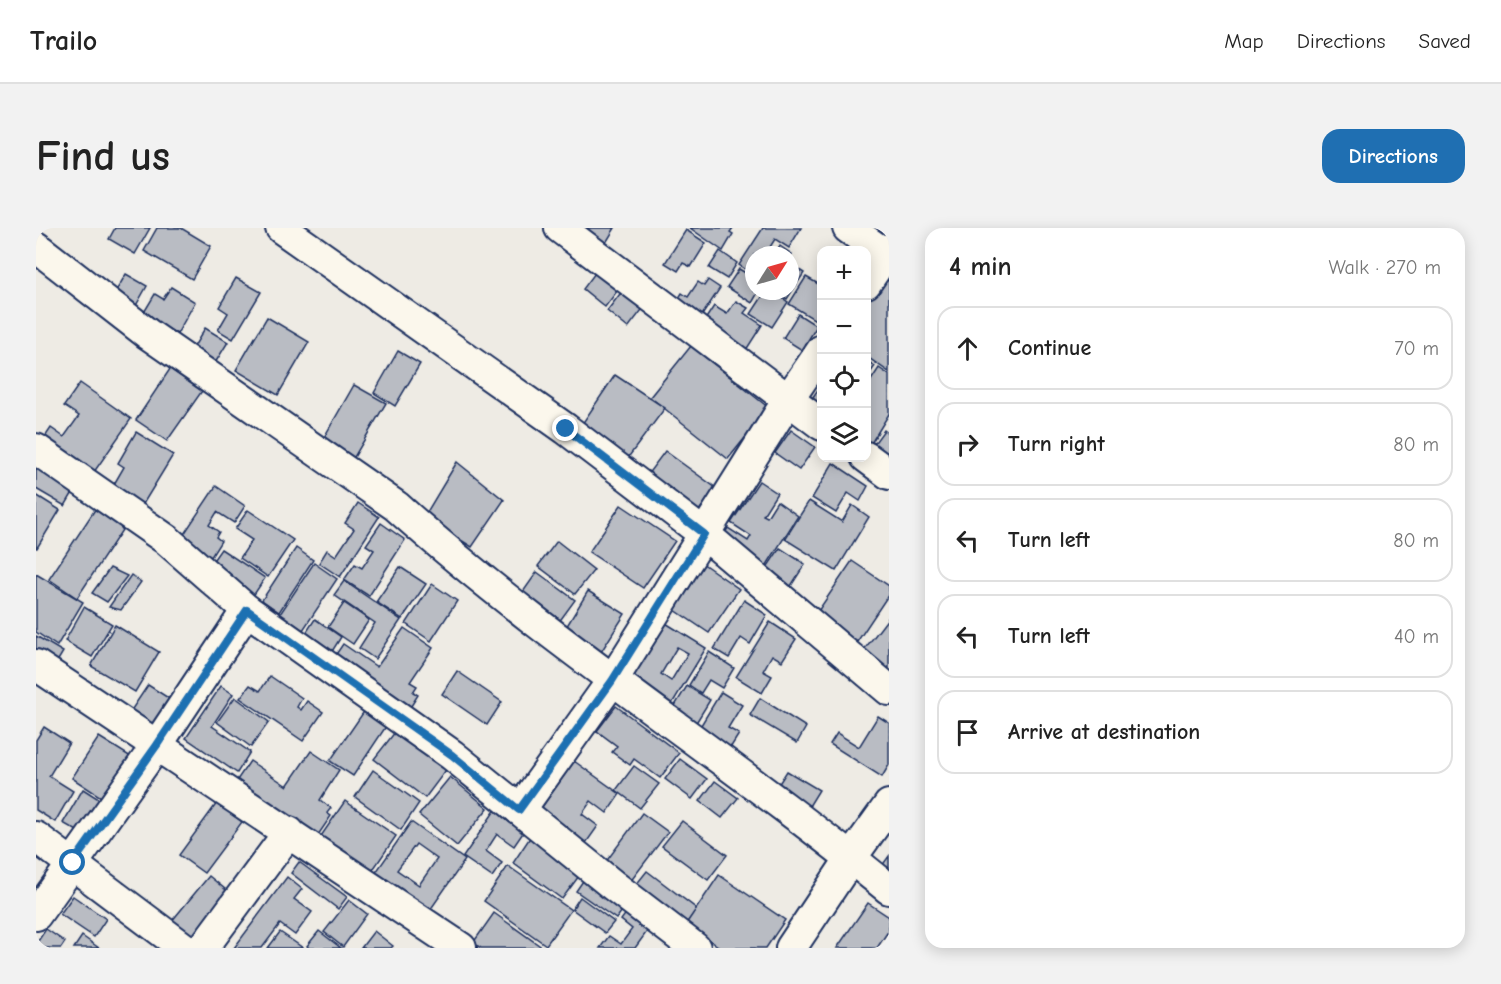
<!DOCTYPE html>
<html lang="en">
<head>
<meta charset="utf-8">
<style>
	:root { --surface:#fff; --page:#f2f2f2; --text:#222; --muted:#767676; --line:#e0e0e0; --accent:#1f6fb2 }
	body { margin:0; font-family:"Comic Neue",sans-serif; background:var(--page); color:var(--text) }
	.controls { position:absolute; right:18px; top:18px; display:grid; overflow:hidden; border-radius:12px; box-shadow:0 3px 15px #0003 }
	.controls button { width:54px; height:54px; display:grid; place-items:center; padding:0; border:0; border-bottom:2px solid var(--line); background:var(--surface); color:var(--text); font:30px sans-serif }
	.compass { position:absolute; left:709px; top:18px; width:54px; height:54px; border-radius:50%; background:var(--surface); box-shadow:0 3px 15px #0003; rotate:53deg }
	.stop { position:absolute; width:18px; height:18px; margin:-14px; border:4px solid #1f6fb2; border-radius:50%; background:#fff }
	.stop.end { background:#1f6fb2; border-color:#fff; box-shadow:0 2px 6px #0008 }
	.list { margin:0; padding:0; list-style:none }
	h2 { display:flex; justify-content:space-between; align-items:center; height:78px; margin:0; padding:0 24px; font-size:26px }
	h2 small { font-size:20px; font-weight:400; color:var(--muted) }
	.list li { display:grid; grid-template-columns:39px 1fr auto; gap:18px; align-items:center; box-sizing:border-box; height:84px; margin:0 12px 12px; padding:0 12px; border:2px solid var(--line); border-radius:18px }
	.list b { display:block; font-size:22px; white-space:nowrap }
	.list em { font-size:20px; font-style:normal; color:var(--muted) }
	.icon { flex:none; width:33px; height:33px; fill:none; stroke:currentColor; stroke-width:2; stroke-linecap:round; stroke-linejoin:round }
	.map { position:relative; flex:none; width:853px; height:720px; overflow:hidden; border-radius:18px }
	header { display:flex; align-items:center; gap:36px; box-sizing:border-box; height:84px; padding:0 30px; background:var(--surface); border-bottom:2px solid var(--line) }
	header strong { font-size:28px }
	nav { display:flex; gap:33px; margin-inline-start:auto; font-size:21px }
	.intro { display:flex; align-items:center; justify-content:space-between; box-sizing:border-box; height:144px; padding:0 36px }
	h1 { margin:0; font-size:42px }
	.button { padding:15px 27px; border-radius:18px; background:var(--accent); color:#fff; font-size:21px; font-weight:700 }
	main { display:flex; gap:36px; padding:0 36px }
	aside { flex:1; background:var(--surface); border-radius:18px; box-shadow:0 3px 15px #0003 }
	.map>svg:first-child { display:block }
</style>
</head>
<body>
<header>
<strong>Trailo</strong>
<nav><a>Map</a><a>Directions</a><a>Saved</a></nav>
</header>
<div class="intro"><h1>Find us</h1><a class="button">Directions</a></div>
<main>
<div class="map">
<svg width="853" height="720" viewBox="0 0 853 720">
	<rect width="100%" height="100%" fill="#eeebe4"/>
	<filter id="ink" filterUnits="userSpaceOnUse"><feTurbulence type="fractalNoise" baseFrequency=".0167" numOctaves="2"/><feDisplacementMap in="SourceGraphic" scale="12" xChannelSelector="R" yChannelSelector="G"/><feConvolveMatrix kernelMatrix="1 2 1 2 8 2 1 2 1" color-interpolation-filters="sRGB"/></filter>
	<g filter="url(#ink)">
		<!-- building -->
		<g fill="#b9bcc3" stroke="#1b2f5e" stroke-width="1.5" fill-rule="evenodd">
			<polygon points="79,0 114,0 99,26 73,11"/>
			<polygon points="121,0 145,0 175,18 156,51 108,23"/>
			<polygon points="541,0 579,0 568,18"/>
			<polygon points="654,0 697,0 694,4 697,6 687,23"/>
			<polygon points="727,0 765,0 753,20 739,11 729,27 718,27 718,47 703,37"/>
			<polygon points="650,2 670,15 655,39 647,35 642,43 629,35"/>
			<polygon points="744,18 756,26 754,28 738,27"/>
			<polygon points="684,23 701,35 691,51 673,40"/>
			<polygon points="754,36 768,45 751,71 738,63 754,63"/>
			<polygon points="562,41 585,58 569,79 547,61"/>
			<polygon points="703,41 718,50 718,63 723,63 716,75 691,59"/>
			<polygon points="90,46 111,58 98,81 77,68"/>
			<polygon points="845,47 853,53 853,144 830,128 830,68"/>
			<polygon points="770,49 786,58 786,96 753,76"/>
			<polygon points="200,50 225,64 197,111 182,102 192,85 183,79"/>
			<polygon points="672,52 684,60 665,89 641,73 646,65 652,69 662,54 668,58"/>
			<polygon points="135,59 159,74 141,106 107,86 119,66 127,71"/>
			<polygon points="587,62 609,78 592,100 571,83"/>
			<polygon points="730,63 736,63 752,74 736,99 715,86"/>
			<polygon points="700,73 712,80 708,85 726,97 710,122 667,95 678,78 691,86"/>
			<polygon points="762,86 781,98 766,122 747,110"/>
			<polygon points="231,89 273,114 242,167 200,142"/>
			<polygon points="169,100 192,114 176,140 153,127"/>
			<polygon points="655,118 733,180 692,231 614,169"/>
			<polygon points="362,123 384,136 359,178 338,165"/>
			<polygon points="830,132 839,138 830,151"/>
			<polygon points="843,140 853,147 853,186 834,217 830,215 830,160"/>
			<polygon points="134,141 166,163 131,213 100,192"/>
			<polygon points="579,147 629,180 591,231 546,196"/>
			<polygon points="44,155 95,191 58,244 9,209 15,200 28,209 43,188 28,178"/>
			<polygon points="786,156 786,184 772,176"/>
			<polygon points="318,157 350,175 317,231 286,213"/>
			<polygon points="755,202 779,219 763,242 739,225"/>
			<polygon points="848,202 853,206 853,235 834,221"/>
			<polygon points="100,204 137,227 104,281 74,263 88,239 82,235"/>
			<polygon points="629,223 680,260 659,288 608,251"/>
			<polygon points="0,230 42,256 29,278 0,261"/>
			<polygon points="421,234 468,272 436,319 388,289"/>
			<polygon points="797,235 832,258 824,273 812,265 800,285 776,270"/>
			<polygon points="723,253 741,265 727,287 731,289 741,273 762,288 729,340 685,311 692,300 712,313 715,308 695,295"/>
			<polygon points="180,258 209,278 198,295 181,284 173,297 183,304 180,309 185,313 175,329 146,309"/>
			<polygon points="0,267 24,282 1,320 0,320"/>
			<polygon points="773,273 806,294 816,277 833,289 800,343 749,311"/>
			<polygon points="322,275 343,289 304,349 283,335 291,322 300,328 318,301 309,295"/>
			<polygon points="585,277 639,313 607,360 553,324"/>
			<polygon points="60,280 88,299 41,370 13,351"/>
			<polygon points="212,282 257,312 232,349 204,330 216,312 199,301"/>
			<polygon points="345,295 369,312 333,368 308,352 319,336 326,340 338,322 330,317"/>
			<polygon points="521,313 558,342 539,366 502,338"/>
			<polygon points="260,320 277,332 243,384 226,372"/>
			<polygon points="744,320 769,336 755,358 730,341"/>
			<polygon points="185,321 229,350 217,368 173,338"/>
			<polygon points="816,333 853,358 853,366 821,414 780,386"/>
			<polygon points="278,335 301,351 267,402 244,386"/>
			<polygon points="666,335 703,361 673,405 636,380"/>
			<polygon points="364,339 390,356 366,391 340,374"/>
			<polygon points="74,340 91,348 71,374 56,365"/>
			<polygon points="501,344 539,372 520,398 482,371"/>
			<polygon points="0,346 47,374 21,418 0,404"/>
			<polygon points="95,347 105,354 85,382 73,379"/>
			<polygon points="308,353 365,392 339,431 323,420 339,395 298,367"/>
			<polygon points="396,356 421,373 395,413 370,396"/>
			<polygon points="552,363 589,386 565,424 529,401"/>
			<polygon points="708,372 731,387 714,416 705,410 693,430 678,421"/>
			<polygon points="308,375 333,392 317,416 292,399"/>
			<polygon points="48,379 76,396 56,429 29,413"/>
			<polygon points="853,389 853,441 852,443 827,423"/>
			<polygon points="279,391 305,409 295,425 268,408"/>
			<path d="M628 394 670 420 634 479 592 453ZM641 419 652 425 635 453 625 446Z"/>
			<polygon points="734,394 760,411 746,433 736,427 727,443 736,448 726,465 700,449"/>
			<polygon points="79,397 123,424 99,464 55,438"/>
			<polygon points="368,400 397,420 374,454 381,458 377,464 382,467 370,486 294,435 307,416 341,439"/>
			<polygon points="0,408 27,424 18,439 0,428"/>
			<polygon points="673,424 698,440 686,460 673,452 665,465 653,457"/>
			<polygon points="421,443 466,474 451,497 406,466"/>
			<polygon points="234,448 266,470 261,479 265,482 271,473 287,484 267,513 204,470 214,457 224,463"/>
			<polygon points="112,457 137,473 119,501 94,484"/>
			<polygon points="185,458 197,466 176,498 214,524 201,545 150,510"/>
			<polygon points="651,458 674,472 658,498 635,484"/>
			<polygon points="685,464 706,477 692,500 703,506 693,522 662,502"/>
			<polygon points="199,469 233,494 215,519 181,494"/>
			<polygon points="724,470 770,499 761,515 714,487"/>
			<polygon points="580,478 643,525 624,550 598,531 594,537 576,524 581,518 561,503"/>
			<polygon points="329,482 351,497 317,548 294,533"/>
			<polygon points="842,488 853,495 853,537 846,549 794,516 801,505 823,519"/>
			<polygon points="8,499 33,515 13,548 37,563 19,594 0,582 0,512"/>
			<polygon points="363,499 413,538 389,570 338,531"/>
			<polygon points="63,509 95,529 68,571 36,550"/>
			<polygon points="275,523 303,542 284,572 295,580 291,585 295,588 282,607 201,552 214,533 251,558"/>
			<polygon points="644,531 671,551 656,571 629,551"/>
			<polygon points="538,533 584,566 571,585 555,573 546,586 562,598 545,622 499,589"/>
			<polygon points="598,538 623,556 604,580 580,562"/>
			<polygon points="337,542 383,575 365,602 319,569"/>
			<polygon points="751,543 783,562 767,588 735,568"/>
			<polygon points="414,549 452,580 421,618 383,587"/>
			<polygon points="679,553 702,570 686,590 664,573"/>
			<polygon points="47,561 69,575 50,608 27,595"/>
			<polygon points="309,573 360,608 334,646 283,611"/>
			<polygon points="181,575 206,594 168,645 143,627"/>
			<polygon points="462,578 491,599 478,618 461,606 450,623 466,635 456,649 427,629"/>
			<polygon points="606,585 632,604 594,654 569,635"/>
			<polygon points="646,593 691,627 672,652 626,618"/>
			<path d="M375 594 429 632 392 685 338 647ZM380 616 401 631 383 657 361 642Z"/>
			<polygon points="495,608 546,644 526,671 477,635"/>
			<polygon points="853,628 853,649 843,642"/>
			<polygon points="263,634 311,669 302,681 255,645"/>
			<polygon points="472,638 535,682 510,717 448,673"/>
			<polygon points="611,643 661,681 650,696 599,658"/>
			<polygon points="551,647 592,675 580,691 540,663"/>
			<polygon points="683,647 749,692 730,720 685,720 650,696"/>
			<polygon points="173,648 195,666 161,717 135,694"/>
			<polygon points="251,649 266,661 258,671 276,684 259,707 244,696 226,720 198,720"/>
			<polygon points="37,668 70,691 58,709 24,686"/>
			<polygon points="544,669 578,694 569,705 536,681"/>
			<polygon points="313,672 331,686 307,719 288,704"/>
			<polygon points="832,675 853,689 853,707 851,705 841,720 801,720"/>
			<polygon points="596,677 618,694 599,720 564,720 573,708 585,716 596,701 585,692"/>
			<polygon points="458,685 507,720 445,720 437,715"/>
			<polygon points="10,701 29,714 25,720 0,720 0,716"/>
			<polygon points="283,703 305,720 273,720 271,718"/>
			<polygon points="338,703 357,718 355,720 325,720"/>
			<polygon points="244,704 267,720 232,720"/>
			<polygon points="46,708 63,720 38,720"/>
		</g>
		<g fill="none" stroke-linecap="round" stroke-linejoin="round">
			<!-- street casing -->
			<g stroke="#1b2f5e" stroke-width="34">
				<g id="street">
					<polyline points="245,0 530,201 668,306 853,462"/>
					<polyline points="524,0 786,197"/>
					<polyline points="812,0 853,29"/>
					<path d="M0 19 112 106 360 278C515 417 692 529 853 661"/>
					<polyline points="830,55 853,21"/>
					<polyline points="0,221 131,312 211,382 416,527 578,658 659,720"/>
					<polyline points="830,229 853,246"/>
					<polyline points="0,437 425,720"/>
					<polyline points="484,582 576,453 752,172 786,122"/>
					<polyline points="0,609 148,720"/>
					<polyline points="0,687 121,517 211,382"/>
					<polyline points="167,720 253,604"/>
					<polyline points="755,720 815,630 853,577"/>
				</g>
			</g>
			<!-- street -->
			<use href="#street" stroke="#fbf7ec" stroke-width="30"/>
		</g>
	</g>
	<g fill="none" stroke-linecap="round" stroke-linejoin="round" filter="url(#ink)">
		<!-- route -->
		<polyline stroke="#1f6fb2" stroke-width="8" points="37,635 121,517 211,382 416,527 483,582 576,453 668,306 530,201"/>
	</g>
</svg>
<div class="controls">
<button>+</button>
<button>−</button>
<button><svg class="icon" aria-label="locate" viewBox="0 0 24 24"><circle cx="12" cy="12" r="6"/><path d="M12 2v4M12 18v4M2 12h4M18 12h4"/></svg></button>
<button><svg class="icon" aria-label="layers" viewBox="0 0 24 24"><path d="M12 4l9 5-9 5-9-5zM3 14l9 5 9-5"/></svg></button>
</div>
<svg class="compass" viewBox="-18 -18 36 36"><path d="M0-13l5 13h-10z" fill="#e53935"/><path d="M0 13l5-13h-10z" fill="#767676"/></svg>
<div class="stop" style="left:37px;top:635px"></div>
<div class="stop end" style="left:530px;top:201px"></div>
</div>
<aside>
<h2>4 min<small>Walk · 270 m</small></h2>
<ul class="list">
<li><svg class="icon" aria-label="ahead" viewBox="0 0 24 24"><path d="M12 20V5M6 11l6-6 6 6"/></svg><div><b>Continue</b></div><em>70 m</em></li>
<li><svg class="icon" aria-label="right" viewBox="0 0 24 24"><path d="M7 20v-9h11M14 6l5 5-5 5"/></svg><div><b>Turn right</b></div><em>80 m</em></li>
<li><svg class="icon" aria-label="left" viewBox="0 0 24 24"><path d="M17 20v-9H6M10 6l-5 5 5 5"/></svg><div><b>Turn left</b></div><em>80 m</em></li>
<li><svg class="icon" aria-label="left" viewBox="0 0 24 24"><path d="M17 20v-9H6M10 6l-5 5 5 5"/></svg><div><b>Turn left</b></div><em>40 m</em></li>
<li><svg class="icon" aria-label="arrive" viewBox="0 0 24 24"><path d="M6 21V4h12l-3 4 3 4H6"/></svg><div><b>Arrive at destination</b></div></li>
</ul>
</aside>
</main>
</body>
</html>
